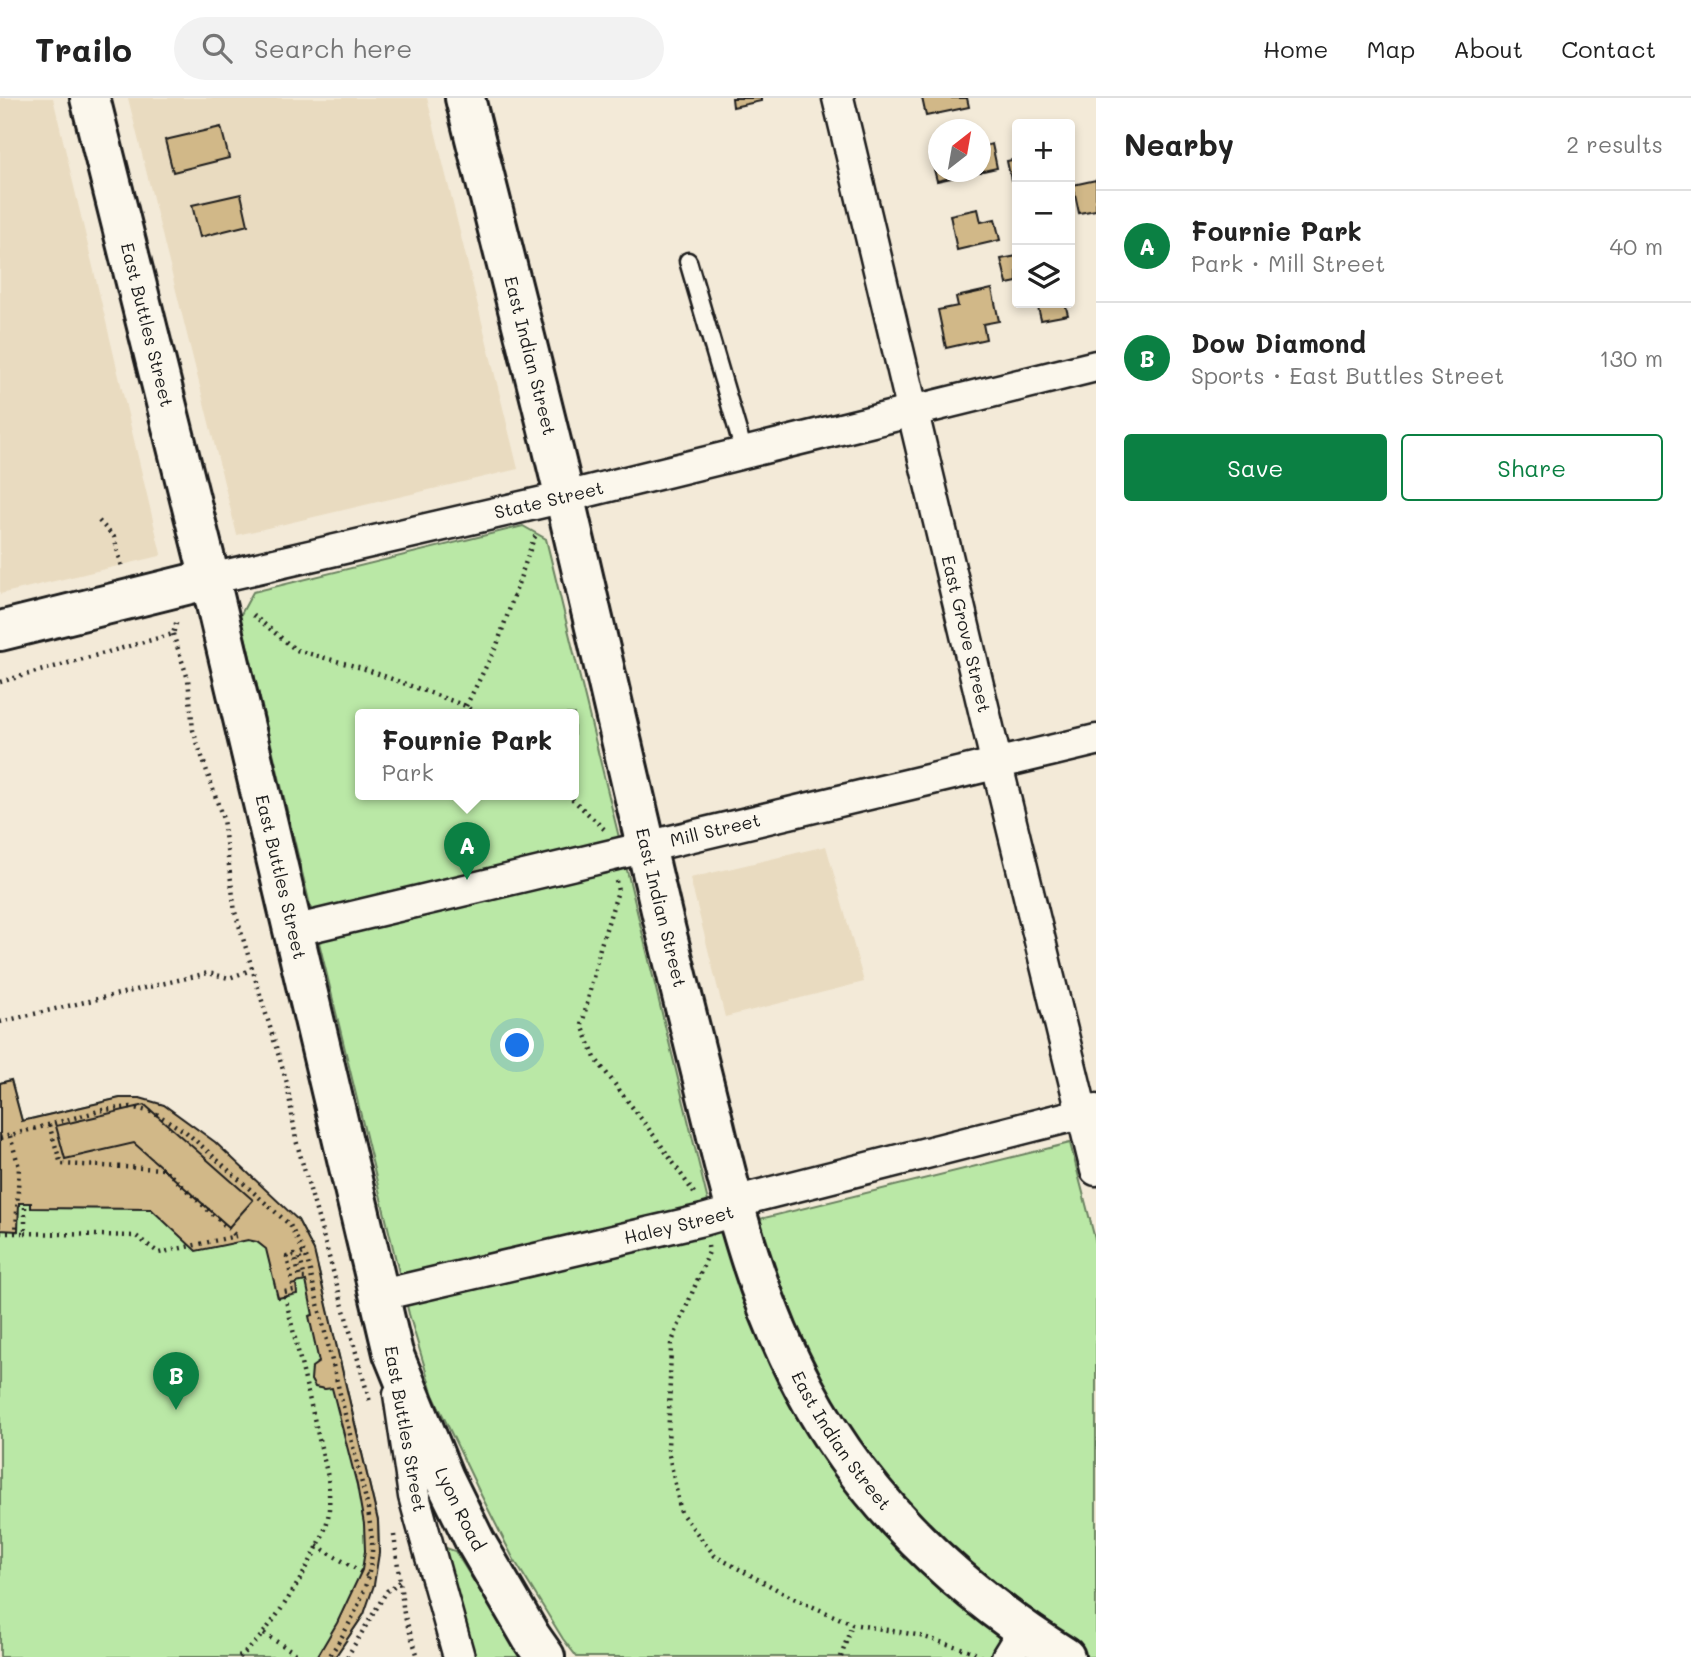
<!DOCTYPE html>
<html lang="en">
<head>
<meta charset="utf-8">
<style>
	:root { --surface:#fff; --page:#f2f2f2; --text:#222; --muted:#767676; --line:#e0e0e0; --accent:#0b8043 }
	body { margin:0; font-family:Mali,sans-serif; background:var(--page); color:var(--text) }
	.controls { position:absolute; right:21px; top:21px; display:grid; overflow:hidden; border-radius:7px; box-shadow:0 4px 10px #0003 }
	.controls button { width:63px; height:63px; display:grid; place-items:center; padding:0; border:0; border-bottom:2px solid var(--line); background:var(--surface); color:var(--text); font:35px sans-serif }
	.compass { position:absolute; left:928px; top:21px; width:63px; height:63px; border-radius:50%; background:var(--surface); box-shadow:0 4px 10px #0003; rotate:31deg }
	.you { position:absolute; left:518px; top:948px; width:24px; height:24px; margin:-18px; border:5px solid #fff; border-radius:50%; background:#1a73e8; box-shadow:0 0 0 10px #1a73e833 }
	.badge { display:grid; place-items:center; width:46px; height:46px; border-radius:50%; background:var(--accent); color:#fff; font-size:23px; font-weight:700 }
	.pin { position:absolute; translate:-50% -58px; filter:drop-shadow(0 2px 4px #0008) }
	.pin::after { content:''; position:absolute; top:37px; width:24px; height:21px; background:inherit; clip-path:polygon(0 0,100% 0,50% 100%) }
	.popup { position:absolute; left:355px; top:611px; width:224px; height:91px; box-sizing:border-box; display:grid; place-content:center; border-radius:7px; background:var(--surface); filter:drop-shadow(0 2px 5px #0005); font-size:23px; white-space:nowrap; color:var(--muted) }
	.popup b { font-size:26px; color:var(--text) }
	.popup::after { content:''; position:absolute; left:50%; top:100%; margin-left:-14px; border:14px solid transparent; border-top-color:var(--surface) }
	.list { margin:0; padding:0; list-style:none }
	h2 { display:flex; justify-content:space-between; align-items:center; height:91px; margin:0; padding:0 28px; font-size:30px }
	h2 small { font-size:23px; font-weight:400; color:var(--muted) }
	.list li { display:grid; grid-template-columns:46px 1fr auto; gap:21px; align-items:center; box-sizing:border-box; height:112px; padding:0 28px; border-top:2px solid var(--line) }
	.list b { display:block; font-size:26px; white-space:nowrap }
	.list p { margin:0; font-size:23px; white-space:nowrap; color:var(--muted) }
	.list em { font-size:23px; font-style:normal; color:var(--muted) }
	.actions { display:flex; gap:14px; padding:21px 28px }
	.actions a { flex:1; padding:16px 0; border:2px solid var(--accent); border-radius:7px; text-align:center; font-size:24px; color:var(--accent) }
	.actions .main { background:var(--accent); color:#fff }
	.icon { flex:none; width:38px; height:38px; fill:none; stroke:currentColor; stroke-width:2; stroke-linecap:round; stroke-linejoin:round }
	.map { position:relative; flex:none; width:1096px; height:1559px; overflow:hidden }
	header { display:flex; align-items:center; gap:42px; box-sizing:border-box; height:98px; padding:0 35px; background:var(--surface); border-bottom:2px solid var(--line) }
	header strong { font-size:33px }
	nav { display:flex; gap:38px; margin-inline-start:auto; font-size:24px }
	.search { width:490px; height:63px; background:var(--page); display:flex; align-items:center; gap:18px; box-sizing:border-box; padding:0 24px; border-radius:38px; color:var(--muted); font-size:26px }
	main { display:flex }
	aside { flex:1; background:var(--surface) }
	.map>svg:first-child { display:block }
</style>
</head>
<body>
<header>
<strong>Trailo</strong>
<div class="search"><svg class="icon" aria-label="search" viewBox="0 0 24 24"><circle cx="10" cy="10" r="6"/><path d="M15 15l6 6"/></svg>Search here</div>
<nav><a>Home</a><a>Map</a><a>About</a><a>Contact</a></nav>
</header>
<main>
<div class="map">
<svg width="1096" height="1559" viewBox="0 0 1096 1559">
	<rect width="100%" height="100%" fill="#f3ead8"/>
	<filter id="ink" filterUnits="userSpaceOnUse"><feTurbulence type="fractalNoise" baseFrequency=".0143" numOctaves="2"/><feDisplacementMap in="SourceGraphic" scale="14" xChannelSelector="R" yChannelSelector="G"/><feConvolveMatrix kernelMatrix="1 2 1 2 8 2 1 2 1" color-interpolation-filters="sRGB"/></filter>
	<g filter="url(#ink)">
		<!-- built -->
		<g fill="#e9dbc0">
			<polygon points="0,0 53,0 161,456 160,458 0,496"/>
			<polygon points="128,0 427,0 518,371 237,437"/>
			<polygon points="826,748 864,884 725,919 690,780"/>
		</g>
		<!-- green -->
		<g fill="#bae8a6" stroke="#6b8261" stroke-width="2" fill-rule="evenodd">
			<path d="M523 428 546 441 715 1132 1070 1045 1096 1145V1559H577L563 1541 513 1460 479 1393 433 1297 409 1216 240 518 253 494ZM360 616H574V696H360Z"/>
			<polygon points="11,982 22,1023 120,1000 140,1000 298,1122 314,1153 378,1423 379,1455 364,1516 335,1559 0,1559 0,985"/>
			<polygon points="446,1450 455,1453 521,1559 475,1559 443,1456"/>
		</g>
		<!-- building -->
		<g fill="#d1b888" stroke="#1c1c1c" stroke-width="2">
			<polygon points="732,0 761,0 761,3 733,9"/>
			<polygon points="922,0 967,0 969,9 926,18"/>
			<polygon points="221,29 229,60 173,74 165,42"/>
			<polygon points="992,46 997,70 937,83 931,60 939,58 939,74 981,74 981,49"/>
			<polygon points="1017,61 1017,81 1011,82 1007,63"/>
			<polygon points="1096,82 1096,112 1079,115 1073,87"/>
			<polygon points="241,96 248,127 200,139 192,107"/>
			<polygon points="978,111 981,124 995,121 1000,142 957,152 950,117"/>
			<polygon points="1017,158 1017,184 1007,186 1001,161"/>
			<polygon points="992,191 999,223 983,226 986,241 946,250 938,212 958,208 956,199"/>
			<polygon points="1037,205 1065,205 1068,217 1041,222"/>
			<polygon points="11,982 22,1023 120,1000 140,1000 164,1007 215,1044 298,1122 314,1153 378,1423 379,1455 374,1487 364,1516 335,1559 317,1559 337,1525 362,1472 365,1453 364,1426 357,1387 332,1290 325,1291 315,1289 311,1282 312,1269 319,1264 309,1218 313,1217 306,1183 296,1185 297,1196 278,1200 266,1151 257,1144 248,1142 196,1153 151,1111 31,1110 31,1105 19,1105 18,1133 0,1132 0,985"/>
			<polygon points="145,1007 253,1102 229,1129 134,1045 65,1061 56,1028"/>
		</g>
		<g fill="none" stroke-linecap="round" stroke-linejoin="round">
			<!-- service casing -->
			<g stroke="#1c1c1c" stroke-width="21">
				<polyline id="service" points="688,163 744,354"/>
			</g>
			<!-- minor casing -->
			<g stroke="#1c1c1c" stroke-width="35">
				<g id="minor">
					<path id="s1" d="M838 0 997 667 1096 1072"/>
					<path id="s2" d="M210 481 565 399 1096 268"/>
					<path id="s3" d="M293 833 1096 642"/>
					<path id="s4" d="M381 1197 703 1122 735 1113 753 1099 1096 1012"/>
					<polyline points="399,1296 414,1398 459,1559"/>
					<polyline points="1007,1559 1023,1533"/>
				</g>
			</g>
			<!-- tertiary casing -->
			<g stroke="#1c1c1c" stroke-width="44">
				<polyline id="tertiary" points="0,533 210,481"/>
			</g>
			<!-- trunk casing -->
			<g stroke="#1c1c1c" stroke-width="44">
				<g id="trunk">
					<path id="s5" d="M90 0 210 481 393 1255 444 1380 475 1443 531 1539 545 1559"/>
					<path id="s6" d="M465 0C498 134 533 267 565 401 599 541 629 681 663 821 680 888 696 955 713 1022 735 1115 759 1205 804 1290 864 1403 958 1492 1065 1559"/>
				</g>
			</g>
			<!-- path -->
			<g stroke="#1c1c1c" stroke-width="4.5" stroke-dasharray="2 5" stroke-linecap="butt">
				<polyline points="99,423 114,439 122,469"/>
				<polyline points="253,517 296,552 362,570 466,608 476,616"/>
				<polyline points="173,536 188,581 193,632 223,721 235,814 287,985 296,1042 370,1304"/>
				<polyline points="0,584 173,536 177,522"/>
				<polyline points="466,608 497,547 534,440 538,435"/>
				<polyline points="567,696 604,731"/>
				<polyline points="616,783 618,793 600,850 582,927 595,960 661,1047 694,1095"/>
				<polyline points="0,924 208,875 229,880 251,872"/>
				<polyline points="49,1027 61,1066 164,1071 236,1138"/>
				<polyline points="10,1038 19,1069 16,1135"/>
				<path d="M0 1040 103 1012 131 1009 155 1015 186 1034 290 1127 307 1161 368 1410C369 1424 373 1440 372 1454 369 1493 350 1527 329 1559"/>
				<polyline points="0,1135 25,1135 25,1105"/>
				<polyline points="25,1135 136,1138 159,1155 236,1138"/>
				<polyline points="708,1148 709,1154 671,1246 668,1352 681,1415 715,1458 791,1499 852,1526 917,1537 971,1553 981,1559"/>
				<polyline points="394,1437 404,1516 418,1559"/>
				<polyline points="317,1448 368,1478"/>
				<polyline points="264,1536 302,1559"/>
				<path d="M239 1559C267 1541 316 1460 326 1428 331 1412 329 1395 328 1379L284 1194 294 1192 287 1159 294 1157 300 1180H305L299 1157 304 1155"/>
				<polyline points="347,1559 387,1493 400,1484"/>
				<polyline points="841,1559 852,1526"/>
			</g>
			<!-- service -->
			<use href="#service" stroke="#fbf7ec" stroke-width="16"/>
			<!-- minor -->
			<use href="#minor" stroke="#fbf7ec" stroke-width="30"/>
			<!-- tertiary -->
			<use href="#tertiary" stroke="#fbf7ec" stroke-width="38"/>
			<!-- trunk -->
			<use href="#trunk" stroke="#fbf7ec" stroke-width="38"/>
		</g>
	</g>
	<g text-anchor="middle" stroke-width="6" stroke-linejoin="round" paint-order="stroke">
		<!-- street labels -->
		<g font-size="18" fill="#1c1c1c" stroke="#fbf7ec">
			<text dy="6" stroke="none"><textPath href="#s5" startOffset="234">East Buttles Street</textPath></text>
			<text dy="6" stroke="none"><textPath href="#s6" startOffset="266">East Indian Street</textPath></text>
			<text dy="6" stroke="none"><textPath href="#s2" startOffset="348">State Street</textPath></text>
			<text dy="6" stroke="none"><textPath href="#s1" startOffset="551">East Grove Street</textPath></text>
			<text dy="6" stroke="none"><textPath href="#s3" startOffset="434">Mill Street</textPath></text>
			<text dy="6" stroke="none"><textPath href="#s5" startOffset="802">East Buttles Street</textPath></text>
			<text dy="6" stroke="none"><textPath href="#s6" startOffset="833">East Indian Street</textPath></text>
			<text dy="6" stroke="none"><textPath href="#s4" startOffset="306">Haley Street</textPath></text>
			<text transform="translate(405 1331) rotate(80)" y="6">East Buttles Street</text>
			<text dy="6" stroke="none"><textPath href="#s6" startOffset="1400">East Indian Street</textPath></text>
			<text dy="6" stroke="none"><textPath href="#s5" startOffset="1461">Lyon Road</textPath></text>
		</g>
	</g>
</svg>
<div class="controls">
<button>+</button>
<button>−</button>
<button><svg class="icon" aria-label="layers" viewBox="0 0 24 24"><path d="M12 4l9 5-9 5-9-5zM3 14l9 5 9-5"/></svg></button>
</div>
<svg class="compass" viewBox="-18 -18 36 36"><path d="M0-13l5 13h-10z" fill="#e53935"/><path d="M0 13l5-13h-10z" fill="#767676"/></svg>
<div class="you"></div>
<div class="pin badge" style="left:467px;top:782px">A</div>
<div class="popup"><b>Fournie Park</b>Park</div>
<div class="pin badge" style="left:176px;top:1312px">B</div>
</div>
<aside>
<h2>Nearby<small>2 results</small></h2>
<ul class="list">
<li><span class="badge">A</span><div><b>Fournie Park</b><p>Park · Mill Street</p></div><em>40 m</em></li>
<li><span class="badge">B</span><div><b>Dow Diamond</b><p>Sports · East Buttles Street</p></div><em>130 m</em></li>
</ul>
<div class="actions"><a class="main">Save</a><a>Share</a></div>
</aside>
</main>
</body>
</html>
